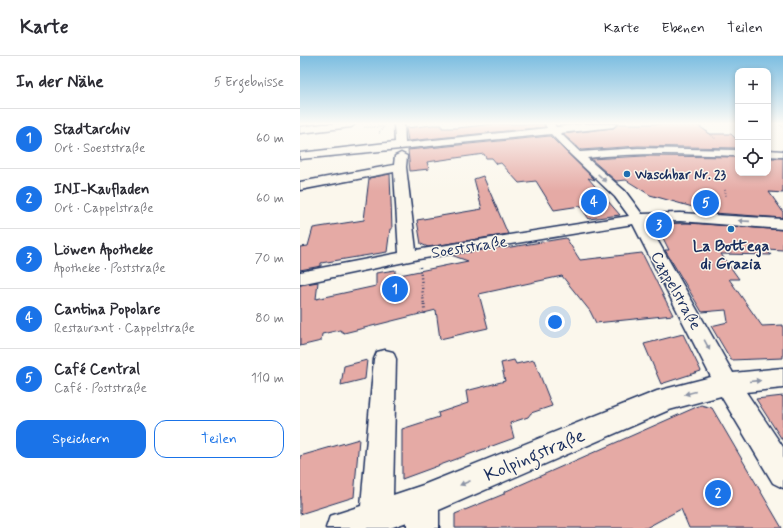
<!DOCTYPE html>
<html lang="de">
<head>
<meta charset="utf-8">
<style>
	:root { --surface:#fff; --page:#f7f7f7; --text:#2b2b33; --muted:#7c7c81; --line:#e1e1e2; --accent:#1a73e8 }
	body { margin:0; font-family:Mynerve,sans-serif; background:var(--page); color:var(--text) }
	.controls { position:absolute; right:12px; top:12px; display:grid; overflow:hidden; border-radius:8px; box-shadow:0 2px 6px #0003 }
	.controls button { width:36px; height:36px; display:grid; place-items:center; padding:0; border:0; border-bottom:1px solid var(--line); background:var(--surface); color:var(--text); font:20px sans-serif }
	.you { position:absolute; left:255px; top:266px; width:14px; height:14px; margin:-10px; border:3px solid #fff; border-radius:50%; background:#1a73e8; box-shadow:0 0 0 6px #1a73e833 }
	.badge { display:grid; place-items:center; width:26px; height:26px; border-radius:50%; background:var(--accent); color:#fff; font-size:13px; font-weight:700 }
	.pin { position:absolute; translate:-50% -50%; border:2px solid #fff; box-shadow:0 1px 4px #0006 }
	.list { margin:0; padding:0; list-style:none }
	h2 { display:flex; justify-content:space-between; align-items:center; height:52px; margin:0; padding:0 16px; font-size:17px }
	h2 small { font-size:13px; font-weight:400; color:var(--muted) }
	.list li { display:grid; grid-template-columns:26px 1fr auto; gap:12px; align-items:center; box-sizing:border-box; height:60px; padding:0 16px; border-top:1px solid var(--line) }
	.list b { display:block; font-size:15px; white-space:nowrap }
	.list p { margin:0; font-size:13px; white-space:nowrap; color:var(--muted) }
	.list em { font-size:13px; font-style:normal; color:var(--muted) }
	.actions { display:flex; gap:8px; padding:12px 16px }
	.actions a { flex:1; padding:9px 0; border:1px solid var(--accent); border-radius:12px; text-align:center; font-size:14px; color:var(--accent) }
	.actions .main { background:var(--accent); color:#fff }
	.icon { flex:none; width:22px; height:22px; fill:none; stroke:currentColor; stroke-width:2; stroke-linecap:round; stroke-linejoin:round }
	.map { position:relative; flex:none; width:483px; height:472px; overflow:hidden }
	header { display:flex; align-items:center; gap:24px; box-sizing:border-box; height:56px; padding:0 20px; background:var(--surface); border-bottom:1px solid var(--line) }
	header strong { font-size:19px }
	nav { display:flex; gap:22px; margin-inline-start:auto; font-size:14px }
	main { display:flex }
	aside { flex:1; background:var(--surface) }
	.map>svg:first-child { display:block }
</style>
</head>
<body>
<header>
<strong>Karte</strong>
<nav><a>Karte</a><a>Ebenen</a><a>Teilen</a></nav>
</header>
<main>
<aside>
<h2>In der Nähe<small>5 Ergebnisse</small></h2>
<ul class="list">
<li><span class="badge">1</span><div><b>Stadtarchiv</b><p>Ort · Soeststraße</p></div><em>60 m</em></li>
<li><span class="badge">2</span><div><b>INI-Kaufladen</b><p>Ort · Cappelstraße</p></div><em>60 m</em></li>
<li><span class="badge">3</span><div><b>Löwen Apotheke</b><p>Apotheke · Poststraße</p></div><em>70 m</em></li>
<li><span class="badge">4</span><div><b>Cantina Popolare</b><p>Restaurant · Cappelstraße</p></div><em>80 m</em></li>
<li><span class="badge">5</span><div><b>Café Central</b><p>Café · Poststraße</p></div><em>110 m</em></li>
</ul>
<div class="actions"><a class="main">Speichern</a><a>Teilen</a></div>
</aside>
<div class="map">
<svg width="483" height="472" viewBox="0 0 483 472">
	<rect width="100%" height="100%" fill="#fbf7ec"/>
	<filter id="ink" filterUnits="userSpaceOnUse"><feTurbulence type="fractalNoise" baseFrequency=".025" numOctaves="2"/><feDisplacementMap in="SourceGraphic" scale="8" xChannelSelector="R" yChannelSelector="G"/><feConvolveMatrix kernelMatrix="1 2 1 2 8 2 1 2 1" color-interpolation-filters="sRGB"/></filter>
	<g filter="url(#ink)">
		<!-- building -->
		<g fill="#e5aaa5" stroke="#1b2f5e">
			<polygon points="194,68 244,68 245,71 108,85 106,72 132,69 142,69 142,72 157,72"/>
			<polygon points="318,68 396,68 410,78 431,78 438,85 438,92 338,90 281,94 263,78 313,72"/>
			<polygon points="250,80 295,124 288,122 320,159 289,163 280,150 254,154 236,125 219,127 201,107 197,108 192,102 186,102 184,98 127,106 129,113 110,115 108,94"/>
			<polygon points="344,100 438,101 438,117 468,117 468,102 483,102 483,137 469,136 483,156 483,162 414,157 350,139 326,124 316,125 291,103"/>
			<polygon points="90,118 92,173 90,173 87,196 21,207 21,210 0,214 0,191 8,190 13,172 64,164 69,122"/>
			<polygon points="183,120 208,178 128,191 121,188 117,164 182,153 174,123"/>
			<polygon points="389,167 483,174 483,194 466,193 471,199 421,198 439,223 429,223 462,270 483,269 483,302 431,304 411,270 428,266 426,254 402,256 365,194 369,194 356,168"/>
			<polygon points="266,182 280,204 342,197 373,259 296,267 290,255 262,220 179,238 188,272 140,283 136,254 44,277 40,274 22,278 21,285 0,290 0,229 18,226 16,243 76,230 76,217 95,214 95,220 168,205 151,199 208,190 205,192"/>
			<polygon points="383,278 401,315 361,328 344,288"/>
			<polygon points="67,304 65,323 41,329 44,310"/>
			<polygon points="214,304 216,308 234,304 252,350 231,357 228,361 210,367 214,382 102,423 102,373 139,361 138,357 168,347 166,335 205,325 201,307"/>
			<polygon points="483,340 483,385 456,343"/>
			<polygon points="401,349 412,352 482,472 389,472 381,453 346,472 155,472 155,458 204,438 204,436"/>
			<polygon points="59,383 54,441 0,458 0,400"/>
		</g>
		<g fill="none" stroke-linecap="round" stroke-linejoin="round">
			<!-- minor casing -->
			<g stroke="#1b2f5e" stroke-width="3">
				<g id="minor">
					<polygon points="23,68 55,68 51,71 0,77 0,71"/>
					<path d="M94 68H104L105 87 247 72 245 68H254L256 71 283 68H317L313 71 260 77 280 96 338 92 438 94V100C388 98 337 96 287 102L325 135 342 158 380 157 483 163V173L380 165 347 166 433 317 483 312V332L446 336 483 391V432L473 427 421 340 369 354 139 454V472H107V466L90 472H26L30 460 61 450 74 303 77 296 85 294 93 296 96 303 93 439 123 429 357 335 411 321 333 168 119 203 0 228V216L99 197 94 116 0 134V126L94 109 95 100 101 97 107 100 106 111 116 194 329 160 315 141 270 98 251 78 0 103V97L95 86Z"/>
					<polygon points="468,94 483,95 483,101 468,100"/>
				</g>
			</g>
			<!-- path-far3 -->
			<g stroke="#1b2f5e" stroke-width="1.5" stroke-dasharray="0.5 1.5" stroke-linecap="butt">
				<polyline points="398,68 416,83"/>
				<polyline points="479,68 483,71"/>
				<polyline points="64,71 84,71 79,76 80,78"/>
			</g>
			<!-- path-far2 -->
			<polyline stroke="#1b2f5e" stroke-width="2" stroke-dasharray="0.5 2" stroke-linecap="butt" points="425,134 426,140"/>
			<!-- path-far1 -->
			<polyline stroke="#1b2f5e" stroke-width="2.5" stroke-dasharray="1 2.5" stroke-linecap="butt" points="120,211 124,249"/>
			<!-- path -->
			<polyline stroke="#1b2f5e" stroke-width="3" stroke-dasharray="1 3.5" stroke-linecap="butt" points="124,248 125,261"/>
			<!-- minor -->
			<use href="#minor" fill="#fbf7ec" fill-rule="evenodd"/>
		</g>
		<!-- one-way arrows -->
		<defs><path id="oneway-solid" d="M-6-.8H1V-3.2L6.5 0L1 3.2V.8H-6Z"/></defs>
		<g fill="#8b93a5">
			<use href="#oneway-solid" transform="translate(302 122) rotate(43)"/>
			<use href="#oneway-solid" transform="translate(444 165) rotate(-176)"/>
			<use href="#oneway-solid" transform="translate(407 289) rotate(62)"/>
			<use href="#oneway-solid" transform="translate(455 325) rotate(-5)"/>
			<use href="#oneway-solid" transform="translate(390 337) rotate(166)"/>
			<use href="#oneway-solid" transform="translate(165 427) rotate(157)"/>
		</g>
	</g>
	<!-- sky -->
	<linearGradient id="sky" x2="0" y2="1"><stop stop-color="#7dbee1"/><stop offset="0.5" stop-color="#fdfbf6"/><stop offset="1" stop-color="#fdfbf6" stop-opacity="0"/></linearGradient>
	<rect width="483" height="135" fill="url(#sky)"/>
	<!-- markers -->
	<g fill="#1f6fb2" stroke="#fbf7ec" stroke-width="1.5">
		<circle cx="327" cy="118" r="4"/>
		<circle cx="431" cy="173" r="4"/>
	</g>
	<g text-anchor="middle" stroke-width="3" stroke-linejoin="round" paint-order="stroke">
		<!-- far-poi labels -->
		<g font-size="13" font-weight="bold" fill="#1b2f5e" stroke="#fbf7ec" text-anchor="start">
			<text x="335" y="123">Waschbar Nr. 23</text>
		</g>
		<!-- poi labels -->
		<g font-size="16" font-weight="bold" fill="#1b2f5e" stroke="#fbf7ec">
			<text x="431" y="195">La Bottega<tspan x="431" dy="18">di Grazia</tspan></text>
		</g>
		<!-- street labels -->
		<g font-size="16" fill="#1b2f5e" stroke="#fbf7ec">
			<text transform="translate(169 190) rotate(-9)" y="6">Soeststraße</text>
			<text transform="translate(377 234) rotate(61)" y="6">Cappelstraße</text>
		</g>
		<!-- near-street labels -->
		<g font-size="19" fill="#1b2f5e" stroke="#fbf7ec">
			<text transform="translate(234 398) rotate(-23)" y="7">Kolpingstraße</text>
		</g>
	</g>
</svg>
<div class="controls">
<button>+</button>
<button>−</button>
<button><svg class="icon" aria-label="locate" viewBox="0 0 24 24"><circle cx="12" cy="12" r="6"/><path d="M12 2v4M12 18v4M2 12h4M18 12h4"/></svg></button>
</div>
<div class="you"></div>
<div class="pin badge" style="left:95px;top:233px">1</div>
<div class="pin badge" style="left:418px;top:437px">2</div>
<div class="pin badge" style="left:359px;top:169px">3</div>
<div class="pin badge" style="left:294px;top:146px">4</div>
<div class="pin badge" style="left:406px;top:147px">5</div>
</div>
</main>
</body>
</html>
